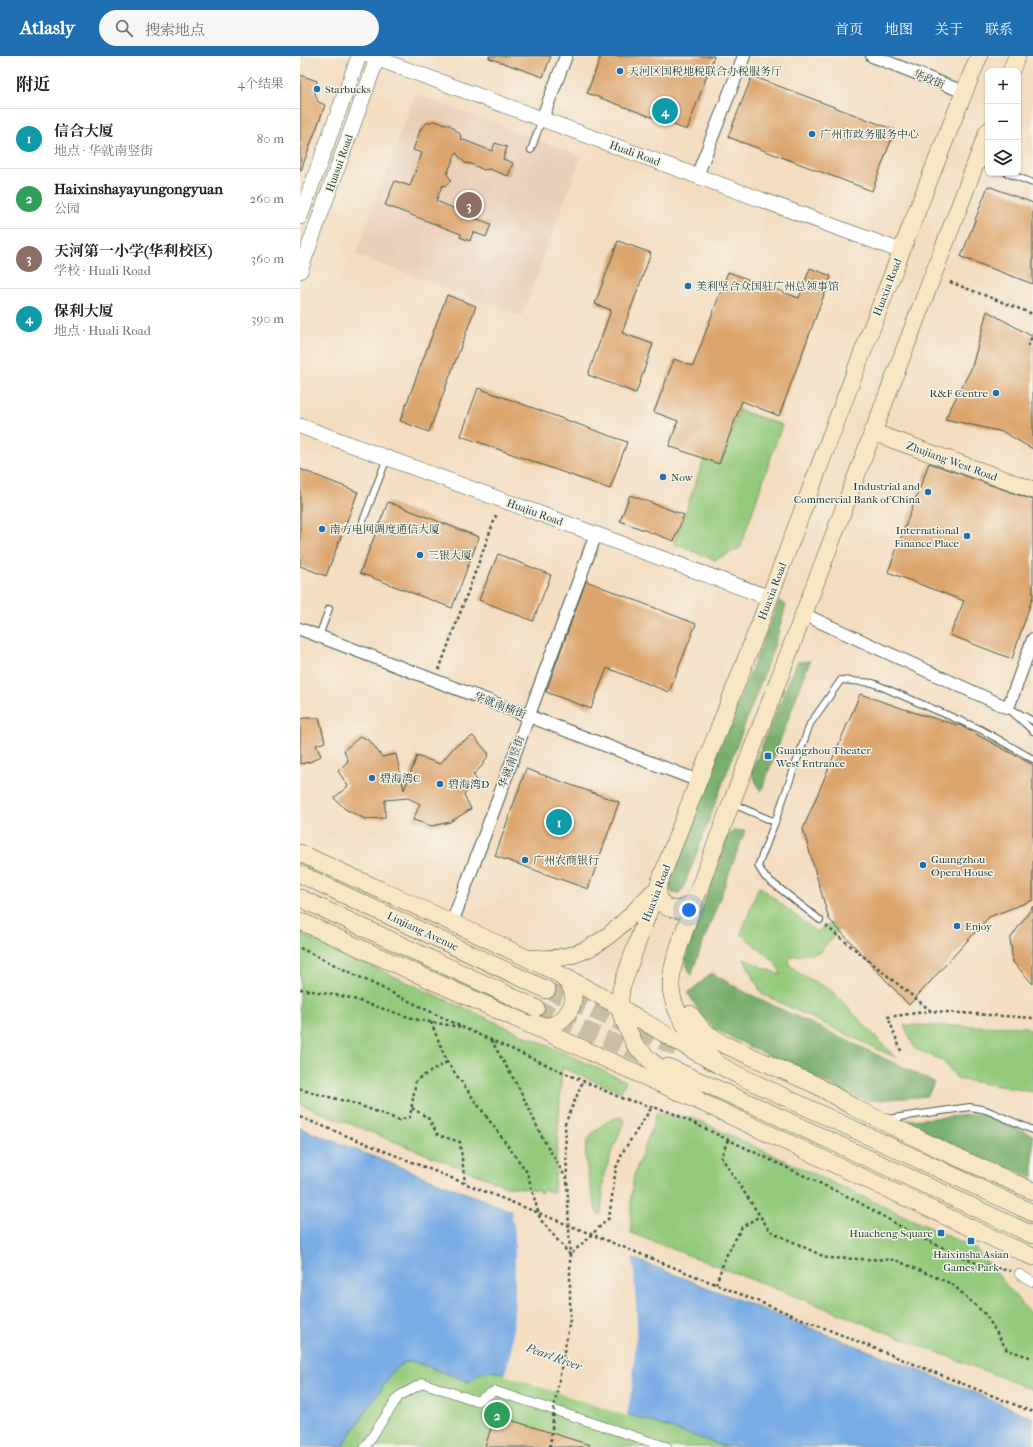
<!DOCTYPE html>
<html lang="zh">
<head>
<meta charset="utf-8">
<style>
	:root { --surface:#fff; --page:#f6f6f6; --text:#202124; --muted:#757577; --line:#e0e0e0; --accent:#1f6fb2 }
	body { margin:0; font-family:"IM FELL French Canon","Noto Serif SC",serif; background:var(--page); color:var(--text) }
	.controls { position:absolute; right:12px; top:12px; display:grid; overflow:hidden; border-radius:8px; box-shadow:0 1px 3px #0004 }
	.controls button { width:36px; height:36px; display:grid; place-items:center; padding:0; border:0; border-bottom:1px solid var(--line); background:var(--surface); color:var(--text); font:20px sans-serif }
	.you { position:absolute; left:389px; top:854px; width:14px; height:14px; margin:-10px; border:3px solid #fff; border-radius:50%; background:#1a73e8; box-shadow:0 0 0 6px #1a73e833 }
	.badge { display:grid; place-items:center; width:26px; height:26px; border-radius:50%; background:var(--accent); color:#fff; font-size:13px; font-weight:700 }
	.pin { position:absolute; translate:-50% -50%; border:2px solid #fff; box-shadow:0 1px 4px #0006 }
	.list { margin:0; padding:0; list-style:none }
	h2 { display:flex; justify-content:space-between; align-items:center; height:52px; margin:0; padding:0 16px; font-size:17px }
	h2 small { font-size:13px; font-weight:400; color:var(--muted) }
	.list li { display:grid; grid-template-columns:26px 1fr auto; gap:12px; align-items:center; box-sizing:border-box; height:60px; padding:0 16px; border-top:1px solid var(--line) }
	.list b { display:block; font-size:15px; white-space:nowrap }
	.list p { margin:0; font-size:13px; white-space:nowrap; color:var(--muted) }
	.list em { font-size:13px; font-style:normal; color:var(--muted) }
	.icon { flex:none; width:22px; height:22px; fill:none; stroke:currentColor; stroke-width:2; stroke-linecap:round; stroke-linejoin:round }
	.map { position:relative; flex:none; width:733px; height:1391px; overflow:hidden }
	header { display:flex; align-items:center; gap:24px; box-sizing:border-box; height:56px; padding:0 20px; background:var(--accent); color:#fff }
	header strong { font-size:19px }
	nav { display:flex; gap:22px; margin-inline-start:auto; font-size:14px }
	.search { width:280px; height:36px; background:var(--page); display:flex; align-items:center; gap:10px; box-sizing:border-box; padding:0 14px; border-radius:22px; color:var(--muted); font-size:15px }
	main { display:flex }
	aside { flex:1; background:var(--surface) }
	.map>svg:first-child { display:block }
</style>
</head>
<body>
<header>
<strong>Atlasly</strong>
<div class="search"><svg class="icon" aria-label="search" viewBox="0 0 24 24"><circle cx="10" cy="10" r="6"/><path d="M15 15l6 6"/></svg>搜索地点</div>
<nav><a>首页</a><a>地图</a><a>关于</a><a>联系</a></nav>
</header>
<main>
<aside>
<h2>附近<small>4个结果</small></h2>
<ul class="list">
<li><span class="badge" style="background:#0f9aa8">1</span><div><b>信合大厦</b><p>地点 · 华就南竖街</p></div><em>80 m</em></li>
<li><span class="badge" style="background:#2e9e5b">2</span><div><b>Haixinshayayungongyuan</b><p>公园</p></div><em>260 m</em></li>
<li><span class="badge" style="background:#8d6e63">3</span><div><b>天河第一小学(华利校区)</b><p>学校 · Huali Road</p></div><em>360 m</em></li>
<li><span class="badge" style="background:#0f9aa8">4</span><div><b>保利大厦</b><p>地点 · Huali Road</p></div><em>390 m</em></li>
</ul>
</aside>
<div class="map">
<svg width="733" height="1391" viewBox="0 0 733 1391">
	<rect width="100%" height="100%" fill="#f7f3e8"/>
	<filter id="ink" filterUnits="userSpaceOnUse"><feTurbulence type="fractalNoise" baseFrequency=".025" numOctaves="2"/><feDisplacementMap in="SourceGraphic" scale="8" xChannelSelector="R" yChannelSelector="G"/><feConvolveMatrix kernelMatrix="1 2 1 2 8 2 1 2 1" color-interpolation-filters="sRGB"/></filter>
	<filter id="wash" filterUnits="userSpaceOnUse"><feTurbulence type="fractalNoise" baseFrequency=".012" numOctaves="4" result="noise"/><feDisplacementMap in="SourceGraphic" scale="16" xChannelSelector="R" yChannelSelector="G"/><feGaussianBlur stdDeviation="0.9" result="paint"/><feColorMatrix in="noise" values="0 0 0 0 0 0 0 0 0 0 0 0 0 0 0 0 0 1.4 0 .05"/><feComposite in="paint" operator="in"/></filter>
	<g filter="url(#wash)">
		<rect width="100%" height="100%" fill="#f4ddc0"/>
		<!-- built -->
		<polygon fill="#eacfb8" points="115,38 281,100 222,260 56,199"/>
		<!-- green -->
		<g fill="#94ca7b" stroke="#5a8458">
			<polygon points="439,354 482,369 440,492 415,504 374,488 404,403 420,408"/>
			<polygon points="459,830 516,876 532,867 539,873 519,897 493,900 489,903 489,908 499,917 532,935 596,1002 462,938 444,903 478,918 481,918 475,906 441,878"/>
			<polygon points="0,878 326,1025 321,1036 262,1012 254,1136 243,1134 242,1137 239,1136 238,1134 206,1130 0,1048"/>
			<polygon points="604,969 726,971 733,976 733,1036 658,1023 642,1004 615,993"/>
			<polygon points="357,1057 393,1062 676,1193 733,1261 733,1334 492,1239 331,1177 331,1141 334,1119"/>
			<path d="M321 1061 324 1066 314 1091 304 1118 301 1158H297C294 1142 281 1100 287 1087 289 1081 294 1076 298 1072 304 1067 313 1062 321 1061Z"/>
			<path d="M104 1306H115L169 1326C181 1314 188 1314 204 1317L427 1391H42L94 1314Z"/>
		</g>
		<!-- forest -->
		<g fill="#77ae6b" stroke="#4b7650">
			<polygon points="479,545 486,549 475,588 383,833 379,837 372,837 369,831 367,822"/>
			<polygon points="510,605 461,736 451,716 497,606"/>
			<polygon points="433,774 445,775 391,919 385,906 389,890 416,811 427,782"/>
			<polygon points="412,917 441,934 634,1026 628,1040 568,1045 555,1041 414,973 400,957 388,937"/>
			<polygon points="682,1058 733,1079 733,1121 680,1101 599,1065"/>
		</g>
		<!-- water -->
		<path fill="#78ace5" stroke="#4c748c" d="M0 1072 656 1329 733 1362V1391H427L204 1317C188 1314 181 1313 170 1326L115 1306H104L94 1314 42 1391H0Z"/>
		<!-- pier -->
		<polygon fill="#f4ddc0" points="211,1153 333,1200 337,1267 332,1331 327,1360 205,1319 212,1289 215,1241 215,1177"/>
		<g id="blocks">
			<!-- building -->
			<g fill="#dca56d">
				<polygon points="189,0 251,0 243,21 189,2"/>
				<polygon points="301,0 414,0 387,74 287,37"/>
				<polygon points="0,19 17,25 14,34 18,46 25,49 1,114 0,114"/>
				<polygon points="452,20 595,74 572,135 428,81"/>
				<polygon points="134,65 150,69 160,78 161,83 192,95 195,87 207,91 203,103 213,107 208,120 189,113 184,114 171,108 165,107 156,97 147,118 151,124 147,129 142,130 136,145 151,151 152,152 159,154 163,157 168,157 169,160 191,168 186,181 173,176 170,185 160,181 161,178 85,149 95,125 110,130 122,97 113,94 121,72 127,67"/>
				<polygon points="688,130 733,147 733,228 661,201"/>
				<polygon points="318,185 351,197 322,277 353,288 336,337 288,319 311,254 295,248"/>
				<polygon points="510,212 531,220 479,360 442,345 419,408 369,390 378,365 354,356 374,303 393,310 428,216 499,242"/>
				<polygon points="147,239 176,250 129,376 100,365"/>
				<polygon points="687,255 733,281 733,393 703,376 645,363 672,311"/>
				<polygon points="178,332 327,386 310,433 161,380"/>
				<polygon points="629,407 733,444 733,540 712,603 650,579 664,545 588,516"/>
				<polygon points="0,413 58,436 26,520 0,510"/>
				<polygon points="330,439 384,459 374,485 320,465"/>
				<polygon points="88,446 179,481 152,552 60,517"/>
				<polygon points="198,498 251,519 233,565 179,544"/>
				<polygon points="286,525 396,568 369,636 307,612 291,653 246,636"/>
				<polygon points="560,638 619,658 661,670 733,709 733,844 689,861 609,949 529,863 503,773"/>
				<polygon points="4,662 19,662 25,686 16,689 21,700 10,706 0,708 0,663"/>
				<polygon points="61,680 71,686 82,701 96,698 104,734 117,700 140,708 155,690 173,680 189,698 182,710 173,719 177,724 164,739 171,753 150,766 132,770 113,764 120,748 108,742 85,744 85,762 65,763 45,753 34,742 48,730 38,715 48,705 44,694"/>
				<polygon points="226,713 319,746 288,833 195,800"/>
				<polygon points="733,850 733,928 713,906 710,883"/>
				<polygon points="195,1359 290,1389 289,1391 185,1391"/>
			</g>
		</g>
	</g>
	<g filter="url(#ink)">
		<use href="#blocks" fill-opacity="0" stroke="#3f5549" stroke-width="1"/>
		<g fill="none" stroke-linecap="round" stroke-linejoin="round">
			<!-- secondary-tunnel -->
			<g stroke="#c9bda4" stroke-width="17" stroke-dasharray="17 8" stroke-linecap="butt">
				<polyline points="247,934 379,993"/>
				<polyline points="236,952 349,1002"/>
			</g>
			<!-- service casing -->
			<g stroke="#3f5549" stroke-width="8">
				<g id="service">
					<polyline points="231,94 242,63"/>
					<polyline points="678,106 688,110"/>
					<polyline points="707,117 733,127"/>
					<polyline points="63,465 87,402"/>
					<polyline points="19,580 29,553"/>
					<polyline points="708,652 733,675"/>
					<polyline points="715,655 733,665"/>
					<polyline points="433,748 475,766 458,810 465,821 520,864"/>
					<polyline points="475,766 510,668 541,624 573,627 682,674 733,703"/>
					<polyline points="586,1063 670,1051 686,1054 733,1074"/>
				</g>
			</g>
			<!-- pedestrian casing -->
			<g stroke="#3f5549" stroke-width="10">
				<g id="pedestrian">
					<polyline points="719,1218 733,1226"/>
					<polyline points="65,1391 99,1340 123,1327 177,1345 195,1335 367,1391"/>
				</g>
			</g>
			<!-- minor casing -->
			<g stroke="#3f5549" stroke-width="14">
				<g id="minor">
					<polyline points="572,0 664,36"/>
					<polyline points="242,63 266,0"/>
					<polyline points="397,120 444,0"/>
					<polyline points="503,558 708,652 733,583"/>
					<polyline points="0,573 399,725"/>
					<polyline points="152,867 296,478"/>
				</g>
			</g>
			<!-- tertiary casing -->
			<g stroke="#3f5549" stroke-width="16">
				<g id="tertiary">
					<polyline points="70,0 601,195"/>
					<polyline points="0,161 59,0"/>
					<polyline points="0,215 78,0"/>
					<polyline points="0,370 470,542"/>
				</g>
			</g>
			<!-- secondary casing -->
			<g stroke="#3f5549" stroke-width="18">
				<g id="secondary">
					<polyline points="711,15 717,0"/>
					<polyline points="572,376 733,434"/>
					<path d="M0 797C90 839 181 878 269 923 329 954 385 993 446 1023L733 1157"/>
					<polyline points="0,818 247,934"/>
					<path d="M357 832C358 836 358 840 360 844 365 854 379 856 388 850 391 847 394 843 396 840"/>
					<polyline points="0,842 236,952"/>
					<polyline points="0,865 401,1046 733,1201"/>
					<path d="M231 902C287 909 317 874 352 837"/>
					<polyline points="390,958 403,975 423,988 518,1030 553,1051 652,1099 733,1135"/>
					<path d="M234 968C240 969 246 971 252 969 259 967 263 963 267 958 277 944 275 931 261 920"/>
					<path d="M419 1009C399 989 371 959 371 929 371 909 380 889 386 870 404 816 426 762 446 709 526 497 607 286 688 75"/>
					<polyline points="368,1011 460,1052 733,1179"/>
					<path d="M401 1046 350 1004 335 989 321 958 320 943 321 933C366 801 420 673 469 543 538 362 605 180 679 0"/>
				</g>
			</g>
			<!-- path -->
			<g stroke="#3f5549" stroke-width="2.5" stroke-dasharray="3 3" stroke-linecap="butt">
				<polyline points="650,226 733,258"/>
				<polyline points="728,290 733,277"/>
				<polyline points="139,614 197,457"/>
				<polyline points="526,870 631,955 733,962"/>
				<polyline points="0,892 164,972 283,1025 321,1042 370,1056 553,1143 617,1180 676,1207 710,1215"/>
				<polyline points="0,933 47,941 118,964 161,971"/>
				<polyline points="131,966 147,1006 186,1060"/>
				<polyline points="191,984 220,1034 242,1081 266,1122"/>
				<polyline points="601,995 588,961 631,955"/>
				<polyline points="0,1032 2,1034 56,1048 99,1064 110,1061 116,1024 147,1006"/>
				<polyline points="112,1052 128,1062 138,1079 160,1086 165,1127"/>
				<polyline points="0,1061 733,1356"/>
				<polyline points="428,1084 421,1101 470,1175 527,1202 595,1204 652,1228 686,1259 707,1294 733,1302"/>
				<polyline points="316,1112 324,1094 352,1051"/>
				<polyline points="416,1228 425,1202 442,1171 460,1160"/>
			</g>
			<!-- service -->
			<use href="#service" stroke="#fff" stroke-width="6"/>
			<!-- pedestrian -->
			<use href="#pedestrian" stroke="#fff" stroke-width="9"/>
			<!-- minor -->
			<use href="#minor" stroke="#fff" stroke-width="12"/>
			<!-- tertiary -->
			<use href="#tertiary" stroke="#fff" stroke-width="15"/>
			<!-- secondary -->
			<use href="#secondary" stroke="#f9e7c3" stroke-width="17"/>
			<!-- path-bridge -->
			<g stroke="#3f5549" stroke-width="2.5" stroke-dasharray="3 3" stroke-linecap="butt">
				<polyline points="186,1060 227,1116 240,1163 270,1199 309,1162 316,1112"/>
				<polyline points="250,1391 255,1346 270,1264 270,1199 265,1068 283,1025"/>
			</g>
		</g>
	</g>
	<!-- markers -->
	<g fill="#1f6fb2" stroke="#f7f3e8" stroke-width="1.5">
		<circle cx="320" cy="15" r="4"/>
		<circle cx="17" cy="33" r="4"/>
		<circle cx="512" cy="78" r="4"/>
		<circle cx="388" cy="230" r="4"/>
		<circle cx="696" cy="337" r="4"/>
		<circle cx="363" cy="421" r="4"/>
		<circle cx="628" cy="436" r="4"/>
		<circle cx="22" cy="473" r="4"/>
		<circle cx="667" cy="480" r="4"/>
		<circle cx="120" cy="499" r="4"/>
		<rect x="464" y="696" width="8" height="8" rx="2"/>
		<circle cx="72" cy="722" r="4"/>
		<circle cx="140" cy="728" r="4"/>
		<circle cx="225" cy="804" r="4"/>
		<circle cx="623" cy="809" r="4"/>
		<circle cx="657" cy="870" r="4"/>
		<rect x="637" y="1173" width="8" height="8" rx="2"/>
		<rect x="667" y="1181" width="8" height="8" rx="2"/>
	</g>
	<g text-anchor="middle" stroke-width="3" stroke-linejoin="round" paint-order="stroke">
		<!-- poi labels -->
		<g font-size="11" fill="#1f3d34" stroke="#f7f3e8" text-anchor="start">
			<text x="328" y="19">天河区国税地税联合办税服务厅</text>
			<text x="25" y="37">Starbucks</text>
			<text x="520" y="82">广州市政务服务中心</text>
			<text x="396" y="234">美利坚合众国驻广州总领事馆</text>
			<text x="688" y="341" text-anchor="end">R&amp;F Centre</text>
			<text x="371" y="425">Now</text>
			<text x="620" y="434" text-anchor="end">Industrial and<tspan x="620" dy="13">Commercial Bank of China</tspan></text>
			<text x="30" y="477">南方电网调度通信大厦</text>
			<text x="659" y="478" text-anchor="end">International<tspan x="659" dy="13">Finance Place</tspan></text>
			<text x="128" y="503">三银大厦</text>
			<text x="476" y="698">Guangzhou Theater<tspan x="476" dy="13">West Entrance</tspan></text>
			<text x="80" y="726">碧海湾C</text>
			<text x="148" y="732">碧海湾D</text>
			<text x="631" y="807">Guangzhou<tspan x="631" dy="13">Opera House</tspan></text>
			<text x="233" y="808">广州农商银行</text>
			<text x="665" y="874">Enjoy</text>
			<text x="633" y="1181" text-anchor="end">Huacheng Square</text>
			<text x="671" y="1202" text-anchor="middle">Haixinsha Asian<tspan x="671" dy="13">Games Park</tspan></text>
		</g>
		<!-- street labels -->
		<g font-size="11" fill="#1f3d34" stroke="#f7f3e8">
			<text transform="translate(629 23) rotate(22)" y="4">华政街</text>
			<text transform="translate(335 97) rotate(20)" y="4">Huali Road</text>
			<text transform="translate(39 107) rotate(-70)" y="4">Huasui Road</text>
			<text transform="translate(587 231) rotate(-69)" y="4">Huaxia Road</text>
			<text transform="translate(652 405) rotate(20)" y="4">Zhujiang West Road</text>
			<text transform="translate(235 456) rotate(20)" y="4">Huajiu Road</text>
			<text transform="translate(472 535) rotate(-69)" y="4">Huaxia Road</text>
			<text transform="translate(200 649) rotate(21)" y="4">华就南横街</text>
			<text transform="translate(211 706) rotate(-70)" y="4">华就南竖街</text>
			<text transform="translate(356 837) rotate(-69)" y="4">Huaxia Road</text>
			<text transform="translate(123 875) rotate(25)" y="4">Linjiang Avenue</text>
		</g>
		<!-- water labels -->
		<g font-size="12" font-style="italic" fill="#355960" stroke="#f7f3e8">
			<text transform="translate(254 1301) rotate(20)" y="4">Pearl River</text>
		</g>
	</g>
</svg>
<div class="controls">
<button>+</button>
<button>−</button>
<button><svg class="icon" aria-label="layers" viewBox="0 0 24 24"><path d="M12 4l9 5-9 5-9-5zM3 14l9 5 9-5"/></svg></button>
</div>
<div class="you"></div>
<div class="pin badge" style="left:259px;top:766px;background:#0f9aa8">1</div>
<div class="pin badge" style="left:197px;top:1359px;background:#2e9e5b">2</div>
<div class="pin badge" style="left:169px;top:149px;background:#8d6e63">3</div>
<div class="pin badge" style="left:365px;top:55px;background:#0f9aa8">4</div>
</div>
</main>
</body>
</html>
